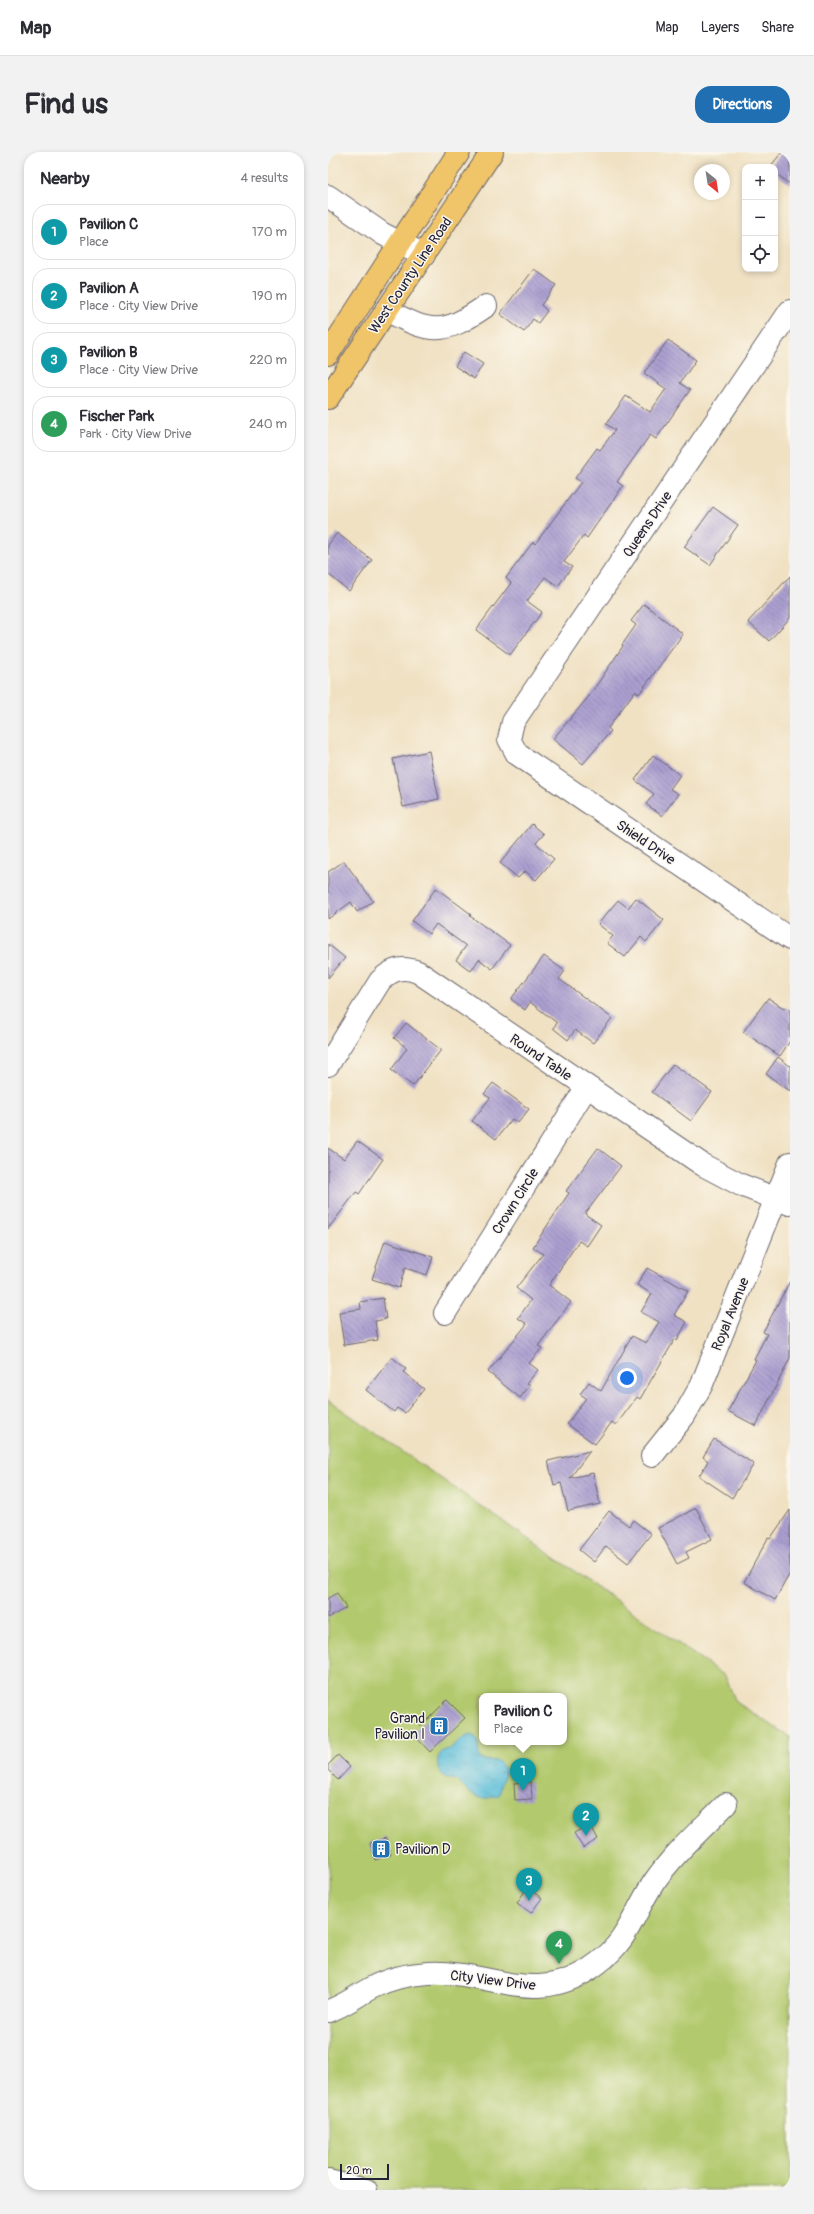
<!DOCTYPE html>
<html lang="en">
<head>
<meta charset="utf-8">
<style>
	:root { --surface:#fff; --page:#f2f2f3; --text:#2b2b33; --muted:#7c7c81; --line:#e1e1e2; --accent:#1f6fb2 }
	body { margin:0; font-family:Pangolin,sans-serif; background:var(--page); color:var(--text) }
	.controls { position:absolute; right:12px; top:12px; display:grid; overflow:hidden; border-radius:8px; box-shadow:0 2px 6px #0003 }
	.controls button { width:36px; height:36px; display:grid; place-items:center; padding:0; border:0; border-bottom:1px solid var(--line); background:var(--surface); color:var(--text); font:20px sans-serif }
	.compass { position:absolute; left:366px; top:12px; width:36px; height:36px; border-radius:50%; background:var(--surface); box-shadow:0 2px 6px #0003; rotate:150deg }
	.scale { position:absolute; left:12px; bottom:10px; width:49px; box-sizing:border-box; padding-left:4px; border:2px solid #22223b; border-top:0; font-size:11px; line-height:14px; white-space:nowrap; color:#22223b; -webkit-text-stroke:3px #fbf7ec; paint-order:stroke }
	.you { position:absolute; left:299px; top:1226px; width:14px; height:14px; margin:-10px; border:3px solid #fff; border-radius:50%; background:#1a73e8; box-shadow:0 0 0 6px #1a73e833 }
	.badge { display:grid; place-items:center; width:26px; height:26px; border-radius:50%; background:var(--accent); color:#fff; font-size:13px; font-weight:700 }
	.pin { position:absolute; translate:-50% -33px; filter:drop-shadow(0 1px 2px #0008) }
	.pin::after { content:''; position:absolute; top:21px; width:14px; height:12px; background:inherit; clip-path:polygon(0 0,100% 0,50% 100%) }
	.popup { position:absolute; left:151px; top:1541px; width:88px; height:52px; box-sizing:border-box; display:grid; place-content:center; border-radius:8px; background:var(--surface); filter:drop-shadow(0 1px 3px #0005); font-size:13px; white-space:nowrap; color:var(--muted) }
	.popup b { font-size:15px; color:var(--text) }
	.popup::after { content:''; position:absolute; left:50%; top:100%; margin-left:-8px; border:8px solid transparent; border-top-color:var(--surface) }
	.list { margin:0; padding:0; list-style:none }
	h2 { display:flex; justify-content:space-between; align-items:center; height:52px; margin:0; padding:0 16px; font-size:17px }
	h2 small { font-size:13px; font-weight:400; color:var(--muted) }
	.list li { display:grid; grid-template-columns:26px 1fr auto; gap:12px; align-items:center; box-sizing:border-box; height:56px; margin:0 8px 8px; padding:0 8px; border:1px solid var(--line); border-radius:16px }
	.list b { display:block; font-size:15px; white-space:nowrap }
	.list p { margin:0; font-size:13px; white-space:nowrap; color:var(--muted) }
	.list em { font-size:13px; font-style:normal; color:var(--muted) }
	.icon { flex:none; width:22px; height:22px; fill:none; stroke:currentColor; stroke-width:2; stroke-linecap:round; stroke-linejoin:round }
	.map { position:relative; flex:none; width:462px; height:2038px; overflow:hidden; border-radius:16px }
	header { display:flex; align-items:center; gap:24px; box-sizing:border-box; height:56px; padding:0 20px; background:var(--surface); border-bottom:1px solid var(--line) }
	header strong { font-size:19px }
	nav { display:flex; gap:22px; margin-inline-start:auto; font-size:14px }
	.intro { display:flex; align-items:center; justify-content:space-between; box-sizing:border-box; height:96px; padding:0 24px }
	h1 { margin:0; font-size:28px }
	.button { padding:10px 18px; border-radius:16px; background:var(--accent); color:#fff; font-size:14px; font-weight:700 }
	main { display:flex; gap:24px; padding:0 24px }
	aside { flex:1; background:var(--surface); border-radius:16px; box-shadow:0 2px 6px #0003 }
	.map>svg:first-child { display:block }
</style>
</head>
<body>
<header>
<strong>Map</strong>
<nav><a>Map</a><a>Layers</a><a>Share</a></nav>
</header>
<div class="intro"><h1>Find us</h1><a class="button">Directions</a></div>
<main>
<aside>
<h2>Nearby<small>4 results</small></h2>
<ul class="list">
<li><span class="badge" style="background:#0f9aa8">1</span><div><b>Pavilion C</b><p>Place</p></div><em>170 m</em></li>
<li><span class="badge" style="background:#0f9aa8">2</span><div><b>Pavilion A</b><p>Place · City View Drive</p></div><em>190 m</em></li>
<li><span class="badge" style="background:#0f9aa8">3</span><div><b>Pavilion B</b><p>Place · City View Drive</p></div><em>220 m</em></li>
<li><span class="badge" style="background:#2e9e5b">4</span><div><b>Fischer Park</b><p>Park · City View Drive</p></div><em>240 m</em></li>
</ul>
</aside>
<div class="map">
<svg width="462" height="2038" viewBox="0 0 462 2038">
	<defs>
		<pattern id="water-ripples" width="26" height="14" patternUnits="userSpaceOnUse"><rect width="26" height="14" fill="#5bbed9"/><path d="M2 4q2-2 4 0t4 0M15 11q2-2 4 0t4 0" fill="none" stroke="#4b9ab1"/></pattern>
		<pattern id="building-back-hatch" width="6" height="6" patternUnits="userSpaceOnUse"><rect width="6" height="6" fill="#ab9fd0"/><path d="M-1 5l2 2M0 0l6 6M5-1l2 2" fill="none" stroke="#8b81aa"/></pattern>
	</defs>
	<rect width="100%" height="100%" fill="#fbf7ec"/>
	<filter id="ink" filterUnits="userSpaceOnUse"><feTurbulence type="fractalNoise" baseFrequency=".025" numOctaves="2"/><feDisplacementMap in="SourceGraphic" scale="8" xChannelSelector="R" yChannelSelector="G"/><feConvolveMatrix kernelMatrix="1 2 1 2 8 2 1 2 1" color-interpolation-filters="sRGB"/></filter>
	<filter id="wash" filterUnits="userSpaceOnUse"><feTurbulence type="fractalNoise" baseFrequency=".012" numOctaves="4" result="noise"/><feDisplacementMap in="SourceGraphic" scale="16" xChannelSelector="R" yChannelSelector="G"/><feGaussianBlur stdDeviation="0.9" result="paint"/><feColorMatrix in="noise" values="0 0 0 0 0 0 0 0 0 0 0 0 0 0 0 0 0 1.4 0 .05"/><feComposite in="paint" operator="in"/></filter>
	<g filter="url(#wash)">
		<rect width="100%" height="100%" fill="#f0e1c3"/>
		<!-- park -->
		<path fill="#b2c96d" stroke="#6a7654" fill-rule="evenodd" d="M0 1248 397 1524 408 1550 462 1585V2038H0ZM154 1544H236V1590H154Z"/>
		<!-- water -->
		<path fill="url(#water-ripples)" stroke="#3e708a" d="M144 1583C154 1589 147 1600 154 1608L170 1609C182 1620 176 1622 173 1633 172 1637 173 1640 171 1643 149 1651 144 1643 129 1629 126 1626 121 1627 117 1625 108 1620 107 1605 115 1599 119 1597 123 1596 126 1594 133 1589 134 1584 144 1583Z"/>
		<g id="blocks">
			<!-- building -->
			<g fill="url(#building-back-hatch)">
				<polygon points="454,0 462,0 462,32 447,21 447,15 442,15"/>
				<polygon points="206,117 228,133 213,153 219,159 210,171 205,167 196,180 172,162"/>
				<polygon points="340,188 368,208 352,231 362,238 328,287 322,283 289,330 295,334 259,386 256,383 236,410 244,415 230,434 217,425 199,449 214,460 182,503 148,478 183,431 178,426 205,390 207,392 253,330 247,326 269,296 272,298 287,278 278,272 298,244 322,260 338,237 316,221"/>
				<polygon points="136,200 155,212 146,227 127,214"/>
				<polygon points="385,355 410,373 382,413 356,395"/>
				<polygon points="9,381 44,408 21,439 0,422 0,393"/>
				<polygon points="462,424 462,466 441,489 420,470"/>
				<polygon points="316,452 355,482 311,542 307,539 280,576 283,579 255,612 225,587 262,543 295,494 294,493 308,473 303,469"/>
				<polygon points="101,599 111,647 75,655 65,607"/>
				<polygon points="325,603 352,623 342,637 350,642 334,664 318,652 326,642 307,628"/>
				<polygon points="204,672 216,682 208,691 226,707 208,728 197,719 190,726 172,711"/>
				<polygon points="16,709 45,749 29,760 23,750 0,767 0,720"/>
				<polygon points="108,736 143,762 142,764 182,793 164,817 151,807 143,819 128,808 138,794 108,772 101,782 84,769"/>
				<polygon points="308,746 336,768 318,790 313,785 297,805 279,791 285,784 270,772 290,748 300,756"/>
				<polygon points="0,792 17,806 0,826"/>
				<polygon points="216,804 237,819 231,827 284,866 265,891 247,878 240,888 225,876 229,871 202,850 197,858 183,847"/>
				<polygon points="440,846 454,855 462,857 462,889 452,904 415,880"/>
				<polygon points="78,871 113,898 85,934 63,918 79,896 66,886"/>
				<polygon points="450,905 462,914 462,939 438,922"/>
				<polygon points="345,912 384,940 363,969 324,940"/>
				<polygon points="165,931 201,957 190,971 184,967 168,987 144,969 162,946 156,942"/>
				<polygon points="29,989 55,1007 31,1042 28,1040 0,1077 0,996 16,1007"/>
				<polygon points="270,996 293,1014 257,1062 273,1073 259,1094 251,1089 221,1133 243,1150 210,1194 214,1196 201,1211 210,1218 199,1231 202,1233 192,1246 160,1220 199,1172 190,1166 203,1148 188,1136 215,1102 205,1095 241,1041 238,1039"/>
				<polygon points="57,1089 105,1105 99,1123 77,1116 71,1136 44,1127"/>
				<polygon points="319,1116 360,1139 346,1163 359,1170 349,1188 347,1187 312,1247 309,1245 288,1273 284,1270 267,1292 239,1272 258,1246 252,1242 261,1230 273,1239 304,1184 318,1191 331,1170 313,1160 324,1142 309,1133"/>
				<polygon points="462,1129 462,1206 428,1274 400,1259 428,1208 426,1207 439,1182 435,1180"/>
				<polygon points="55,1146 58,1167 47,1169 50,1188 16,1193 11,1160 33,1157 32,1150"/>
				<polygon points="64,1205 78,1217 75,1220 96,1237 77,1261 69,1256 66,1260 38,1238"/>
				<polygon points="386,1287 426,1312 404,1346 371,1324 380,1309 375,1305"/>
				<polygon points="262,1299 242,1326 265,1321 272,1352 240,1359 233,1331 226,1333 220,1309"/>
				<polygon points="368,1356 384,1387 358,1400 361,1406 349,1412 330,1376"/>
				<polygon points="462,1358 462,1421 447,1448 416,1430 440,1386 442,1387"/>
				<polygon points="281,1359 301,1374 305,1368 323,1382 300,1411 278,1394 266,1410 251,1398"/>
				<polygon points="9,1441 18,1456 0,1466 0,1446"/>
				<polygon points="119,1548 137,1566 102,1600 85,1582"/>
				<polygon points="10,1603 22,1615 10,1628 0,1618 0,1613"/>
				<polygon points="203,1630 204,1647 187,1648 186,1631"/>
				<polygon points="262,1672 270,1687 255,1696 246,1681"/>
				<polygon points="58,1686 63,1703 47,1708 42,1691"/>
				<polygon points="199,1736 214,1746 203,1761 189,1751"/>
			</g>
		</g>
	</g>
	<g filter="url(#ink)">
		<use href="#blocks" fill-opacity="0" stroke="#6a656b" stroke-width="1"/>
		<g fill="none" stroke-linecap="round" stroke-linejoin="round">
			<!-- minor casing -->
			<g stroke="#6a656b" stroke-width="24">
				<g id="minor">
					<polyline points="0,44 55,82 96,103"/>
					<path d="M58 158C104 182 114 184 158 154"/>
					<polyline points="462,159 185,570 181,587 189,602 462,787"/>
					<path d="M0 913 52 829C64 817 74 814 90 820L375 1013 413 1033 462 1052"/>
					<polyline points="117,1161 258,936"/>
					<polyline points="324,1304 356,1264 374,1232 462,1011"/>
					<path d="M0 1859C16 1854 28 1844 43 1836 60 1827 81 1822 101 1821 164 1818 209 1858 270 1811 301 1788 306 1760 326 1730 346 1701 374 1677 398 1652"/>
					<polyline points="0,2029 38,2038"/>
				</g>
			</g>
			<!-- major casing -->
			<g stroke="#6a656b" stroke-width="24">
				<g id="major">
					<polyline points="0,202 131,0"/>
					<polyline points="0,246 164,0"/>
				</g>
			</g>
			<!-- minor -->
			<use href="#minor" stroke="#fff" stroke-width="22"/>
			<!-- major -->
			<use href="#major" stroke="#f0c469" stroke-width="22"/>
		</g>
	</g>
	<!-- icons -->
	<defs>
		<g id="building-square" transform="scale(1)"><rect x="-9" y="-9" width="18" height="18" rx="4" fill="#1f6fb2" stroke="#fbf7ec"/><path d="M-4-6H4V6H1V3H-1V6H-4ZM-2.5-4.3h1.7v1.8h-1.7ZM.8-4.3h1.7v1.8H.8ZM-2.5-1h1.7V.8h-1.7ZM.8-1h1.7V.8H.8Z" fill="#fff"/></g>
	</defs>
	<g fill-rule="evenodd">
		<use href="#building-square" x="111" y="1574"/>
		<use href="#building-square" x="53" y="1697"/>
	</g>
	<g text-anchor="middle" stroke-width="3" stroke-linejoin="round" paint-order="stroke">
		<!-- street labels -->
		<g font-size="14" fill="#22223b" stroke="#fbf7ec">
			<text transform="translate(82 123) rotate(-56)" y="5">West County Line Road</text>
			<text transform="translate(319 372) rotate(-56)" y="5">Queens Drive</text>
			<text transform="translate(318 690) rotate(34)" y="5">Shield Drive</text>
			<text transform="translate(213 905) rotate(34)" y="5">Round Table</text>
			<text transform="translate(187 1049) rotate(-58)" y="5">Crown Circle</text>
			<text transform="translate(402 1162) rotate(-68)" y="5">Royal Avenue</text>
			<text transform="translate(165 1828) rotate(7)" y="5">City View Drive</text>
		</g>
		<!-- poi labels -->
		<g font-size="14" fill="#22223b" stroke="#fbf7ec" text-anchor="end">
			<text x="97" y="1571">Grand<tspan x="97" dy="16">Pavilion I</tspan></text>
			<text x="67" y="1702" text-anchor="start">Pavilion D</text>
		</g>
	</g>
</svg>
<div class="controls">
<button>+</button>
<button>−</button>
<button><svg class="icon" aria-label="locate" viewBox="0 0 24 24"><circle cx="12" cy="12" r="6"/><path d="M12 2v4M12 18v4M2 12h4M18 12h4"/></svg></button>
</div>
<svg class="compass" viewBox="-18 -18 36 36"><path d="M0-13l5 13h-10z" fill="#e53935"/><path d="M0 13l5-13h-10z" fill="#7c7c81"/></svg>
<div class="scale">20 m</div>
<div class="you"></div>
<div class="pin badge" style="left:195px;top:1639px;background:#0f9aa8">1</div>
<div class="popup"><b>Pavilion C</b>Place</div>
<div class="pin badge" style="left:258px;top:1684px;background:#0f9aa8">2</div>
<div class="pin badge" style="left:201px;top:1749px;background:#0f9aa8">3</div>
<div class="pin badge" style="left:231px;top:1812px;background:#2e9e5b">4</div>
</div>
</main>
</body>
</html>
